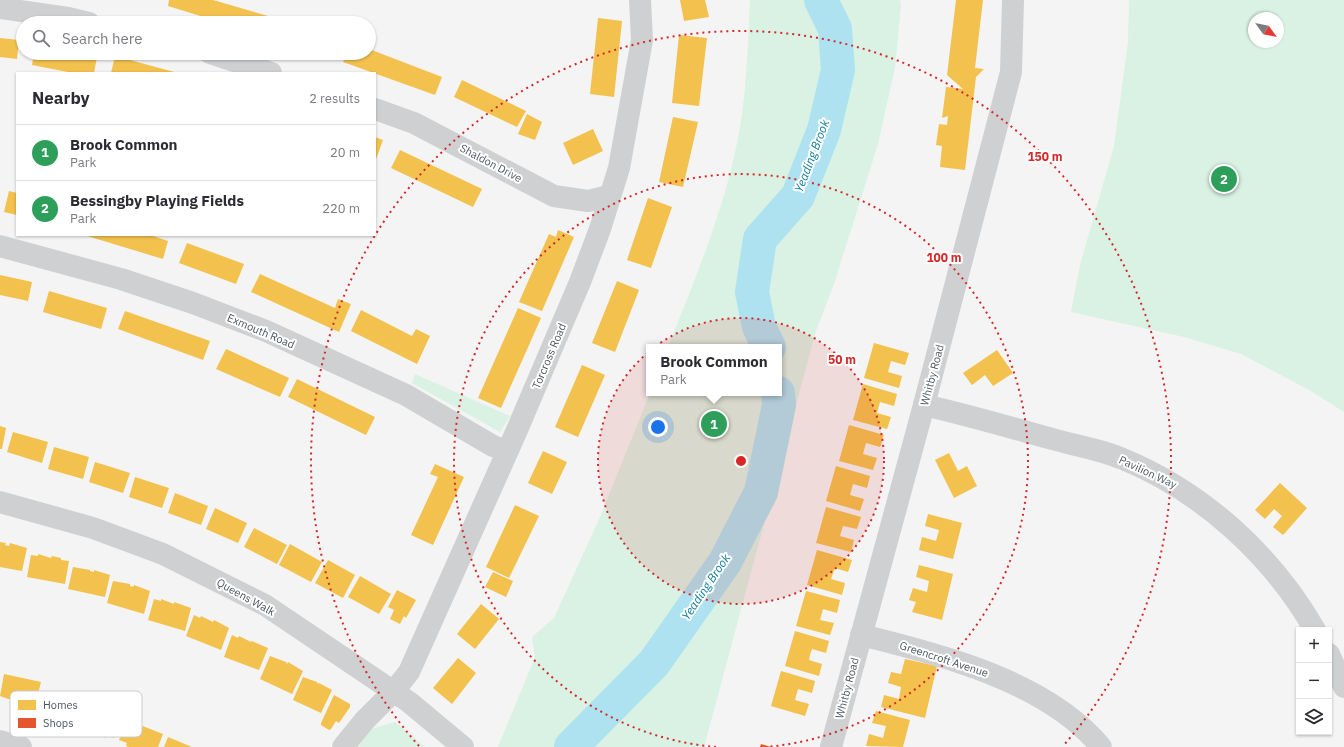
<!DOCTYPE html>
<html lang="en">
<head>
<meta charset="utf-8">
<style>
	:root { --surface:#fff; --page:#f2f2f3; --text:#2b2b33; --muted:#7c7c81; --line:#e1e1e2; --accent:#ea580c }
	body { margin:0; font-family:"IBM Plex Sans",sans-serif; background:var(--page); color:var(--text) }
	.controls { position:absolute; right:12px; bottom:12px; display:grid; overflow:hidden; border-radius:0px; box-shadow:0 1px 3px #0004 }
	.controls button { width:36px; height:36px; display:grid; place-items:center; padding:0; border:0; border-bottom:1px solid var(--line); background:var(--surface); color:var(--text); font:20px sans-serif }
	.compass { position:absolute; left:1248px; top:12px; width:36px; height:36px; border-radius:50%; background:var(--surface); box-shadow:0 1px 3px #0004; rotate:123deg }
	.you { position:absolute; left:658px; top:427px; width:14px; height:14px; margin:-10px; border:3px solid #fff; border-radius:50%; background:#1a73e8; box-shadow:0 0 0 6px #1a73e833 }
	.badge { display:grid; place-items:center; width:26px; height:26px; border-radius:50%; background:var(--accent); color:#fff; font-size:13px; font-weight:700 }
	.pin { position:absolute; translate:-50% -50%; border:2px solid #fff; box-shadow:0 1px 4px #0006 }
	.popup { position:absolute; left:646px; top:344px; width:136px; height:52px; box-sizing:border-box; display:grid; place-content:center; border-radius:0px; background:var(--surface); filter:drop-shadow(0 1px 3px #0005); font-size:13px; white-space:nowrap; color:var(--muted) }
	.popup b { font-size:15px; color:var(--text) }
	.popup::after { content:''; position:absolute; left:50%; top:100%; margin-left:-8px; border:8px solid transparent; border-top-color:var(--surface) }
	.list { margin:0; padding:0; list-style:none }
	h2 { display:flex; justify-content:space-between; align-items:center; height:52px; margin:0; padding:0 16px; font-size:17px }
	h2 small { font-size:13px; font-weight:400; color:var(--muted) }
	.list li { display:grid; grid-template-columns:26px 1fr auto; gap:12px; align-items:center; box-sizing:border-box; height:56px; padding:0 16px; border-top:1px solid var(--line) }
	.list b { display:block; font-size:15px; white-space:nowrap }
	.list p { margin:0; font-size:13px; white-space:nowrap; color:var(--muted) }
	.list em { font-size:13px; font-style:normal; color:var(--muted) }
	.icon { flex:none; width:22px; height:22px; fill:none; stroke:currentColor; stroke-width:2; stroke-linecap:round; stroke-linejoin:round }
	.map { position:relative; flex:none; width:1344px; height:747px; overflow:hidden }
	.search { position:absolute; background:var(--surface); box-shadow:0 1px 3px #0004; left:16px; top:16px; width:360px; height:44px; display:flex; align-items:center; gap:10px; box-sizing:border-box; padding:0 14px; border-radius:22px; color:var(--muted); font-size:15px }
	.panel { position:absolute; background:var(--surface); box-shadow:0 1px 3px #0004; left:16px; top:72px; width:360px; height:164px; border-radius:0px }
	.map>svg:first-child { display:block }
</style>
</head>
<body>
<div class="map">
<svg width="1344" height="747" viewBox="0 0 1344 747">
	<rect width="100%" height="100%" fill="#f4f4f4"/>
	<!-- green -->
	<g fill="#d9f2e3" fill-rule="evenodd">
		<path d="M750 0H900L901 5 895 68 878 144 834 284 816 331 704 747H498L535 657 532 637 554 618 600 517 650 393H779V347H668C697 274 729 199 741 121 747 81 748 40 750 0Z"/>
		<path d="M1129 0H1344V412L1311 391 1241 354 1184 337 1071 312 1080 265 1114 146 1128 42ZM1254 18H1278V42H1254Z"/>
		<polygon points="415,374 510,416 500,432 412,383"/>
		<polygon points="395,722 425,747 358,747 371,729"/>
	</g>
	<!-- homes -->
	<g fill="#f2c14e">
		<polygon points="169,0 213,0 268,16 265,23 223,23 168,6"/>
		<polygon points="680,0 705,0 709,17 684,21"/>
		<polygon points="956,0 983,0 975,68 984,69 976,77 965,170 940,167 942,146 936,145 939,124 947,125 948,116 942,118 946,87 963,89 947,75"/>
		<polygon points="285,17 303,23 283,23"/>
		<polygon points="598,18 622,21 614,97 590,94"/>
		<polygon points="679,35 707,38 699,106 672,103"/>
		<polygon points="0,38 19,40 17,59 0,57"/>
		<polygon points="369,49 442,77 435,95 343,62 347,53 369,53"/>
		<polygon points="34,53 78,53 97,57 94,73 73,73 32,65"/>
		<polygon points="115,56 178,73 111,73"/>
		<polygon points="462,80 526,111 517,127 454,97"/>
		<polygon points="527,114 542,122 535,140 518,134"/>
		<polygon points="673,117 698,122 683,187 659,182"/>
		<polygon points="593,129 603,151 573,165 563,143"/>
		<polygon points="375,137 383,140 375,162"/>
		<polygon points="400,150 482,189 473,207 391,168"/>
		<polygon points="9,191 17,193 17,215 4,212"/>
		<polygon points="648,198 672,207 651,268 627,260"/>
		<polygon points="558,230 574,237 542,311 519,302 549,234 556,237"/>
		<polygon points="84,235 150,235 168,241 163,259"/>
		<polygon points="187,243 244,264 236,284 179,263"/>
		<polygon points="260,274 335,308 338,299 351,304 339,332 251,292"/>
		<polygon points="0,275 32,282 28,301 0,295"/>
		<polygon points="617,281 639,290 615,352 592,343"/>
		<polygon points="49,291 107,308 101,329 43,312"/>
		<polygon points="518,308 541,318 501,408 478,398"/>
		<polygon points="361,310 412,336 416,329 430,336 417,364 351,331"/>
		<polygon points="125,311 210,341 203,360 118,329"/>
		<polygon points="874,343 909,353 905,365 891,361 888,372 902,376 899,388 864,378"/>
		<polygon points="226,349 289,378 280,397 216,369"/>
		<polygon points="997,350 1013,373 993,386 985,375 972,385 963,373"/>
		<polygon points="582,365 605,375 578,437 555,427"/>
		<polygon points="297,379 375,417 366,435 288,397"/>
		<polygon points="863,384 897,394 894,406 880,402 877,413 891,417 887,429 853,420"/>
		<polygon points="849,425 884,435 880,447 866,443 863,454 877,458 873,470 839,461"/>
		<polygon points="0,426 6,428 2,449 0,449"/>
		<polygon points="13,432 48,442 42,463 7,452"/>
		<polygon points="54,447 89,457 83,479 48,469"/>
		<polygon points="543,451 567,462 552,494 528,483"/>
		<polygon points="949,453 958,471 967,466 977,486 954,498 935,460"/>
		<polygon points="95,462 130,473 123,493 89,482"/>
		<polygon points="435,464 464,477 433,545 411,535 438,477 430,474"/>
		<polygon points="836,466 870,476 867,488 853,484 850,495 864,499 860,511 826,501"/>
		<polygon points="135,477 169,488 162,508 129,497"/>
		<polygon points="1280,483 1307,508 1283,535 1273,527 1282,516 1274,509 1265,519 1255,510"/>
		<polygon points="175,493 208,506 201,525 168,513"/>
		<polygon points="515,505 539,516 509,578 486,567"/>
		<polygon points="826,507 861,517 857,529 843,526 840,536 854,540 851,552 816,543"/>
		<polygon points="215,508 247,523 238,543 206,529"/>
		<polygon points="928,514 962,523 953,559 919,550 922,537 936,541 939,530 925,526"/>
		<polygon points="254,528 287,545 277,564 244,547"/>
		<polygon points="0,542 6,543 5,545 9,546 10,543 27,548 22,571 0,567"/>
		<polygon points="290,544 322,562 311,582 279,565"/>
		<polygon points="817,550 852,560 848,572 835,568 831,579 845,583 842,595 807,585"/>
		<polygon points="38,554 51,558 52,556 61,558 61,560 69,561 65,584 27,577 31,555 38,556"/>
		<polygon points="328,560 355,575 343,598 315,583"/>
		<polygon points="919,565 953,574 942,620 912,612 916,602 909,600 913,588 927,592 929,581 916,577"/>
		<polygon points="73,567 90,570 90,571 94,572 94,570 110,575 105,597 68,589"/>
		<polygon points="493,572 513,581 506,597 485,587"/>
		<polygon points="360,576 391,594 379,614 348,597"/>
		<polygon points="113,581 130,584 130,586 133,587 134,585 150,591 144,614 107,603"/>
		<polygon points="397,590 416,600 406,618 404,616 400,624 390,619 394,610 388,607"/>
		<polygon points="806,591 840,600 837,613 823,609 820,620 834,623 830,635 796,626"/>
		<polygon points="154,599 161,601 161,599 174,604 174,602 191,608 185,631 148,620"/>
		<polygon points="481,604 499,619 475,649 457,634"/>
		<polygon points="194,615 200,618 201,616 213,622 214,620 229,628 221,650 186,636"/>
		<polygon points="795,631 829,641 826,653 812,649 810,655 809,660 822,664 819,676 785,666"/>
		<polygon points="232,635 238,638 239,636 251,642 252,641 268,648 259,670 224,657"/>
		<polygon points="270,656 286,662 287,664 288,662 303,671 292,694 260,679"/>
		<polygon points="458,658 476,673 452,704 433,688"/>
		<polygon points="905,659 937,666 925,718 881,707 884,695 899,699 901,687 888,683 891,672 901,674"/>
		<polygon points="781,671 815,681 812,693 798,689 795,700 809,704 805,716 771,706"/>
		<polygon points="4,674 41,682 35,705 21,703 21,701 14,701 0,696"/>
		<polygon points="303,677 317,682 318,684 319,683 332,690 321,713 293,700"/>
		<polygon points="45,692 81,703 74,725 67,723 66,725 53,719 52,721 44,718 45,715 38,713"/>
		<polygon points="334,695 350,704 350,707 339,723 336,721 331,729 329,730 321,725 321,723"/>
		<polygon points="87,705 122,717 114,738 107,736 106,738 94,732 93,733 79,726"/>
		<polygon points="876,711 910,720 903,747 866,746 869,734 883,738 886,726 872,723"/>
		<polygon points="127,720 163,734 158,747 129,747 126,746 127,743 119,740"/>
		<polygon points="168,737 192,747 164,747"/>
	</g>
	<!-- shops -->
	<polygon fill="#e4572e" points="761,744 771,747 760,747"/>
	<g fill="none" stroke-linecap="round" stroke-linejoin="round">
		<!-- river -->
		<g stroke="#aee2f0" stroke-width="34">
			<polyline points="769,347 759,327 752,292 760,239 798,196 824,130 838,70 835,29 821,0"/>
			<polyline points="571,747 654,663 725,562 761,492 779,405 778,393"/>
		</g>
		<!-- minor -->
		<g stroke="#ced0d2" stroke-width="22">
			<polyline points="0,8 68,18 89,23"/>
			<polyline points="210,53 271,73"/>
			<polyline points="375,109 414,123 554,196 588,201 609,196"/>
			<polyline points="0,246 121,279 193,303 266,331 406,395 493,446 507,451"/>
			<path d="M924 405C968 415 1012 428 1056 440 1077 446 1102 450 1123 459 1203 492 1272 555 1315 630"/>
			<polyline points="0,502 93,528 163,554 265,605 409,702 463,747"/>
			<path d="M861 635C940 654 1048 682 1101 747"/>
			<polyline points="1329,654 1344,687"/>
			<polyline points="0,741 21,747"/>
			<polyline points="343,747 365,720 394,691 409,672 517,430 580,282 600,229 619,168 642,40 640,0"/>
			<polyline points="831,747 924,405 1011,72 1013,0"/>
		</g>
	</g>
	<!-- distance rings -->
	<circle cx="741" cy="461" r="143" fill="#d62828" fill-opacity=".12"/>
	<g fill="none" stroke="#d62828" stroke-width="2" stroke-dasharray="2 4">
		<circle cx="741" cy="461" r="143"/>
		<path d="M716 747A287 287 0 1 1 766 747"/>
		<path d="M419 746A430 430 0 1 1 1063 746"/>
	</g>
	<g text-anchor="middle" stroke-width="4" stroke-linejoin="round" paint-order="stroke">
		<!-- street labels -->
		<g font-size="11" fill="#4a5661" stroke="#fff">
			<text transform="translate(491 163) rotate(28)" y="4">Shaldon Drive</text>
			<text transform="translate(261 331) rotate(23)" y="4">Exmouth Road</text>
			<text transform="translate(549 356) rotate(-67)" y="4">Torcross Road</text>
			<text transform="translate(932 375) rotate(-75)" y="4">Whitby Road</text>
			<text transform="translate(1148 472) rotate(25)" y="4">Pavilion Way</text>
			<text transform="translate(246 597) rotate(29)" y="4">Queens Walk</text>
			<text transform="translate(944 659) rotate(18)" y="4">Greencroft Avenue</text>
			<text transform="translate(847 688) rotate(-75)" y="4">Whitby Road</text>
		</g>
		<!-- water labels -->
		<g font-size="12" font-style="italic" fill="#0c7c9b" stroke="#fff">
			<text transform="translate(812 156) rotate(-69)" y="4">Yeading Brook</text>
			<text transform="translate(706 587) rotate(-56)" y="4">Yeading Brook</text>
		</g>
	</g>
	<!-- legend -->
	<rect x="10" y="691" width="132" height="46" rx="6" fill="#fff" stroke="#c9ccd0" stroke-width="1"/>
	<rect x="18" y="700" width="18" height="10" fill="#f2c14e"/>
	<rect x="18" y="718" width="18" height="10" fill="#e4572e"/>
	<g font-size="11" fill="#4a5661">
		<text x="43" y="709">Homes</text>
		<text x="43" y="727">Shops</text>
	</g>
	<circle cx="741" cy="461" r="6" fill="#d62828" stroke="#fff" stroke-width="2"/>
	<g font-size="12" text-anchor="middle" font-weight="bold" fill="#d62828" stroke="#fff" stroke-width="4" stroke-linejoin="round" paint-order="stroke">
		<text x="1045" y="161">150 m</text>
		<text x="944" y="262">100 m</text>
		<text x="842" y="364">50 m</text>
	</g>
</svg>
<div class="controls">
<button>+</button>
<button>−</button>
<button><svg class="icon" aria-label="layers" viewBox="0 0 24 24"><path d="M12 4l9 5-9 5-9-5zM3 14l9 5 9-5"/></svg></button>
</div>
<svg class="compass" viewBox="-18 -18 36 36"><path d="M0-13l5 13h-10z" fill="#e53935"/><path d="M0 13l5-13h-10z" fill="#7c7c81"/></svg>
<div class="you"></div>
<div class="pin badge" style="left:714px;top:424px;background:#2e9e5b">1</div>
<div class="popup"><b>Brook Common</b>Park</div>
<div class="pin badge" style="left:1224px;top:179px;background:#2e9e5b">2</div>
<div class="search"><svg class="icon" aria-label="search" viewBox="0 0 24 24"><circle cx="10" cy="10" r="6"/><path d="M15 15l6 6"/></svg>Search here</div>
<section class="panel">
<h2>Nearby<small>2 results</small></h2>
<ul class="list">
<li><span class="badge" style="background:#2e9e5b">1</span><div><b>Brook Common</b><p>Park</p></div><em>20 m</em></li>
<li><span class="badge" style="background:#2e9e5b">2</span><div><b>Bessingby Playing Fields</b><p>Park</p></div><em>220 m</em></li>
</ul>
</section>
</div>
</body>
</html>
